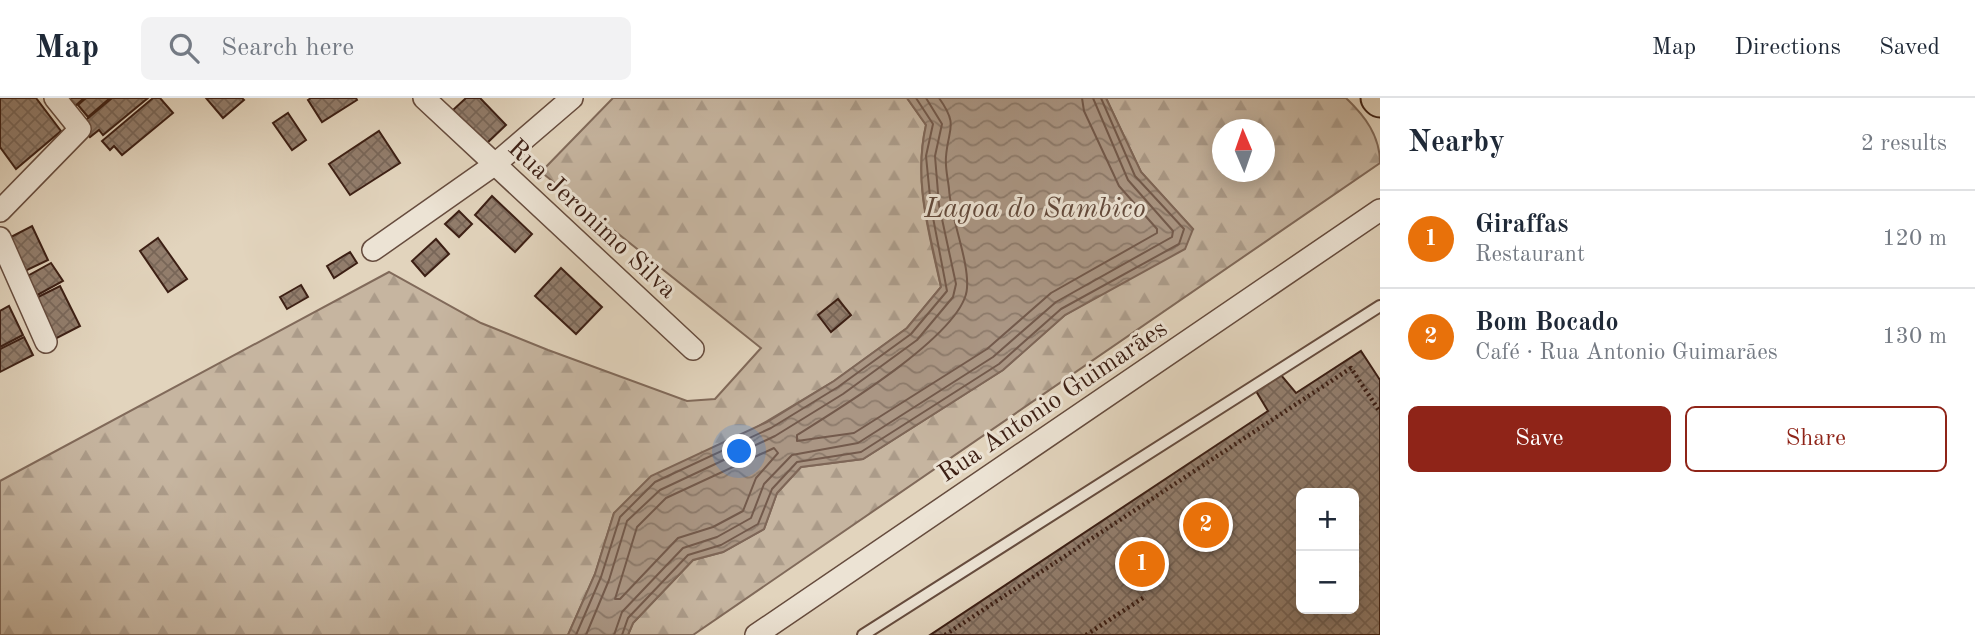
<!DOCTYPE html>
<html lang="en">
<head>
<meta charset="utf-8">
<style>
	:root { --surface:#fff; --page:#f2f2f3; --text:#1f2937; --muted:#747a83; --line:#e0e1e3; --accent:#8f2418 }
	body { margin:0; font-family:"Old Standard TT",serif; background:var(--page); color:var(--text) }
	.controls { position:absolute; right:21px; bottom:21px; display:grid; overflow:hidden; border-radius:10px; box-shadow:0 4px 18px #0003 }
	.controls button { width:63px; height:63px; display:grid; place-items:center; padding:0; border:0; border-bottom:2px solid var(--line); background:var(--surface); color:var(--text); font:35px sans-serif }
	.compass { position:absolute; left:1212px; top:21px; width:63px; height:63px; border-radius:50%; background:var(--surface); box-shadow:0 4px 18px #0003; rotate:358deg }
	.you { position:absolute; left:740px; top:354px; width:24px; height:24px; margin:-18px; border:5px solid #fff; border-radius:50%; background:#1a73e8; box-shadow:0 0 0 10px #1a73e833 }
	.badge { display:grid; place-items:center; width:46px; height:46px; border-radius:50%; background:var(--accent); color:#fff; font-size:23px; font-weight:700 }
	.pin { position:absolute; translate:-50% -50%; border:4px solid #fff; box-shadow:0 2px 7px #0006 }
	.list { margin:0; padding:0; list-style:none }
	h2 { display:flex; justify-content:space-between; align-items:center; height:91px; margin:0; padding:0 28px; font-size:30px }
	h2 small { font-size:23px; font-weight:400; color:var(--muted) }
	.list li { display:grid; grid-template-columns:46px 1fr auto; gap:21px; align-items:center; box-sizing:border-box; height:98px; padding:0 28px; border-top:2px solid var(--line) }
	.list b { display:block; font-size:26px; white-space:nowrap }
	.list p { margin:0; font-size:23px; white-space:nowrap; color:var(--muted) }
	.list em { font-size:23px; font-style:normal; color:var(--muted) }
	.actions { display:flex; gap:14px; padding:21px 28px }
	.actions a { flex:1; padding:16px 0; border:2px solid var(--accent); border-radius:10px; text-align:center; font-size:24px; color:var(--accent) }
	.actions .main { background:var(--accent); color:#fff }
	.icon { flex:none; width:38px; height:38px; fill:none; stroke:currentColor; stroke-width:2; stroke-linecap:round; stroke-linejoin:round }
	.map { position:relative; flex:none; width:1380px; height:537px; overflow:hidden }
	header { display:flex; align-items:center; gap:42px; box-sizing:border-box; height:98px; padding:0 35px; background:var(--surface); border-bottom:2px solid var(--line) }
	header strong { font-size:33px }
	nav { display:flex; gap:38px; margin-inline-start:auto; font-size:24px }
	.search { width:490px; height:63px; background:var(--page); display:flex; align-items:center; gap:18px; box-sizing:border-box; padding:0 24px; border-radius:10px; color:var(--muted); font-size:26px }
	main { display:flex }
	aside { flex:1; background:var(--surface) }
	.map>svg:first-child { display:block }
</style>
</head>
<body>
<header>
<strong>Map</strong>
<div class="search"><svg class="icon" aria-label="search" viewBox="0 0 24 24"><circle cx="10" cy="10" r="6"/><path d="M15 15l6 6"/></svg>Search here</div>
<nav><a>Map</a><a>Directions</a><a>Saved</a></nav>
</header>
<main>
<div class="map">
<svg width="1380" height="537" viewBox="0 0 1380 537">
	<defs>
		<pattern id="forest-firs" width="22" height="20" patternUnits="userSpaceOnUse" patternTransform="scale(1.75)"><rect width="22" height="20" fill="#c6b5a0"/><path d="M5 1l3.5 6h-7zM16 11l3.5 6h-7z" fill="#ab9b89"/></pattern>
		<pattern id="water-waves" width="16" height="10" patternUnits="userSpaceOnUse" patternTransform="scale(1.75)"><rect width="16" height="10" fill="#aa9684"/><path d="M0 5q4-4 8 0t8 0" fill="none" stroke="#8c7a6b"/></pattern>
		<pattern id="building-cross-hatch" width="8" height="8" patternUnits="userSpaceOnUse" patternTransform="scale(1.75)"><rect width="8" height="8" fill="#927d6c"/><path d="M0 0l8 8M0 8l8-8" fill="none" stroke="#786658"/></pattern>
	</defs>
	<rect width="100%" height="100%" fill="#e2d4bd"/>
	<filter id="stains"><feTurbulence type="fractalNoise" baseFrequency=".00286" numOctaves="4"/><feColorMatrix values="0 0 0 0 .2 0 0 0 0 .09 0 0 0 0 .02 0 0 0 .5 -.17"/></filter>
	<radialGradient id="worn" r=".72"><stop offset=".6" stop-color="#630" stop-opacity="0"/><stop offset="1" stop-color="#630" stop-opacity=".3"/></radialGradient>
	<!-- forest -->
	<g fill="url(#forest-firs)" stroke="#816a5a" stroke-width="2" fill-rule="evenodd">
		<path d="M613 0H907L926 27C913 82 929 135 941 189L907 230 834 283 614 415 595 476 568 537H0V383L389 174 481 225 548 252 687 303 715 301 761 250 541 74Z"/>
		<path d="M1106 0H1346C1365 18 1380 38 1380 65L693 537H628L633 525 693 462 723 454 764 431 777 395 801 369 863 361 1003 272 1065 217 1116 188 1193 131 1141 74ZM1223 32H1265V74H1223Z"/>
	</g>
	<!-- water -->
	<path fill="url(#water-waves)" stroke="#7e6657" stroke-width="2" d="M907 0H1106L1141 74 1193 131 1185 151 1065 217 1003 272 863 361 801 369 777 395 764 431 723 454 693 462 633 525 628 537H568L595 476 614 415 651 378 767 324 834 283 907 230 941 189C930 133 913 85 926 27Z"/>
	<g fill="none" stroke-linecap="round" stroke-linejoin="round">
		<!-- shore -->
		<g stroke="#735a4c" stroke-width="2">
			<path d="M939 0C959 28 948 30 946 59 945 70 948 81 949 91 951 122 969 162 967 190 965 235 834 314 797 337V343L854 335 987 251 1051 195 1157 135V131L1119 88 1084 13 1082 0"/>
			<polygon points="774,350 778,355 756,380 743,413 713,429 678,440 620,501 615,501 637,429 666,400"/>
			<polyline points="576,537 601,479 620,419 655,384 771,330 838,289 911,236 947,193 931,109 926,58 933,26 916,0"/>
			<polyline points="586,537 609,482 627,423 660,392 775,338 843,296 917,242 953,199 956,186 939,107 935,58 942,26 926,0"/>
			<polyline points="614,537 622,514 683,450 717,439 751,420 764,386 792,357 858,345 993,259 1056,204 1172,139 1173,133 1128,82 1093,0"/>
			<polyline points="622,537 628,520 688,457 721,447 758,426 772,391 797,364 861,354 999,266 1061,211 1179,146 1184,131 1135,78 1101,0"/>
		</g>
	</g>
	<!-- building -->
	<g fill="url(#building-cross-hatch)" stroke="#3c1f14" stroke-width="2" fill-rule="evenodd">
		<polygon points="0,0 36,0 61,33 16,71 0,49"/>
		<polygon points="63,0 84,0 73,10"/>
		<polygon points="86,0 110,0 88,19 78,7"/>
		<polygon points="112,0 148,0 103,37 99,32 90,39 80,27"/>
		<polygon points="153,0 160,0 173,15 122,57 114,48 110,52 102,43"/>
		<polygon points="206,0 242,0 244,2 223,20"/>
		<polygon points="311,0 356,0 357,2 322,24 308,2"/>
		<polygon points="466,0 480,0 506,27 486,46 453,12"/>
		<polygon points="288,15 306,42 292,52 273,25"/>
		<polygon points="379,33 400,65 350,97 329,66"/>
		<polygon points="492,98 532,136 515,154 475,117"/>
		<polygon points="459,113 472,126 459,139 445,126"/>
		<polygon points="32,128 48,162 25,173 9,140"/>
		<polygon points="158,140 187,181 168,194 140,153"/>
		<polygon points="436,141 449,156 425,178 412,163"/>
		<polygon points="350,154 357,165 334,180 327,168"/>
		<polygon points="51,165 63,183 32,200 24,180"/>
		<polygon points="561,170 602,209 576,236 535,198"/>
		<polygon points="301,187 308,199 287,211 280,199"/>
		<polygon points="60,188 80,228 53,242 32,202"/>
		<polygon points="838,201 851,217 831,234 818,217"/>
		<polygon points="9,208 23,237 0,249 0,213"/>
		<polygon points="24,239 33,257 0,274 0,251"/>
		<path d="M1361 253 1380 282V537H930L1268 313 1256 293 1281 277 1296 295ZM1301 395H1354V511H1301Z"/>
	</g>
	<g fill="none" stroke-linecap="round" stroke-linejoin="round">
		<!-- service casing -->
		<g stroke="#664c3e" stroke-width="14">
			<polyline id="service" points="863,537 1380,208"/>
		</g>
		<!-- minor casing -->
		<g stroke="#664c3e" stroke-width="24">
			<g id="minor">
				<polyline points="424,0 693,251"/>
				<polyline points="0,113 80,31 55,0"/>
				<polyline points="0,140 46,244"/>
				<polyline points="373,152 494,67 572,0"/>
				<polyline points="756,537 1380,112"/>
			</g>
		</g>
		<!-- primary casing -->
		<g stroke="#3c1f14" stroke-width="37">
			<polyline id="primary" points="1378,0 1380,2"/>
		</g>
		<!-- path -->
		<g stroke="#3c1f14" stroke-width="4.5" stroke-dasharray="2 3.5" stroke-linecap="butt">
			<polyline points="945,537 1351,270 1380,314"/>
			<polyline points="1086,537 1146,498"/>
		</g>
		<!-- service -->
		<use href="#service" stroke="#ece3d4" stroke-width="10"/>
		<!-- minor -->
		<use href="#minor" stroke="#ece3d4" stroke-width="21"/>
		<!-- primary -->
		<use href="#primary" stroke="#e2d4bd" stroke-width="33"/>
	</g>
	<g text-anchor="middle" stroke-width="6" stroke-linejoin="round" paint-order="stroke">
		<!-- street labels -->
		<g font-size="26" fill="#3c1f14" stroke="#ece3d4">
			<text transform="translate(593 120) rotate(43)" y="9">Rua Jeronimo Silva</text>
			<text transform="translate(1052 302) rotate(-34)" y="9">Rua Antonio Guimarães</text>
		</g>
		<!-- water labels -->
		<g font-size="28" font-style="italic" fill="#62493b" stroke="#ece3d4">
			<text x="1035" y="119">Lagoa do Sambico</text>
		</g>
	</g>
	<rect width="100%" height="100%" filter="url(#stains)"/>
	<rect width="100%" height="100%" fill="url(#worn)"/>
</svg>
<div class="controls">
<button>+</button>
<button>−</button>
</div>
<svg class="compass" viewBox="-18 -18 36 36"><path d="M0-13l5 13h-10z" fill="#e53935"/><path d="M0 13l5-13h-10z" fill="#747a83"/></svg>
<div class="you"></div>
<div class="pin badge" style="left:1142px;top:466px;background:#e8710a">1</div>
<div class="pin badge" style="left:1206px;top:427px;background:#e8710a">2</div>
</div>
<aside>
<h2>Nearby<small>2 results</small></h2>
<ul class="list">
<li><span class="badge" style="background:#e8710a">1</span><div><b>Giraffas</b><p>Restaurant</p></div><em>120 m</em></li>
<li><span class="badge" style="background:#e8710a">2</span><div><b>Bom Bocado</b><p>Café · Rua Antonio Guimarães</p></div><em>130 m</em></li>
</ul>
<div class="actions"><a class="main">Save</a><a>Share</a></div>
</aside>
</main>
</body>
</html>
